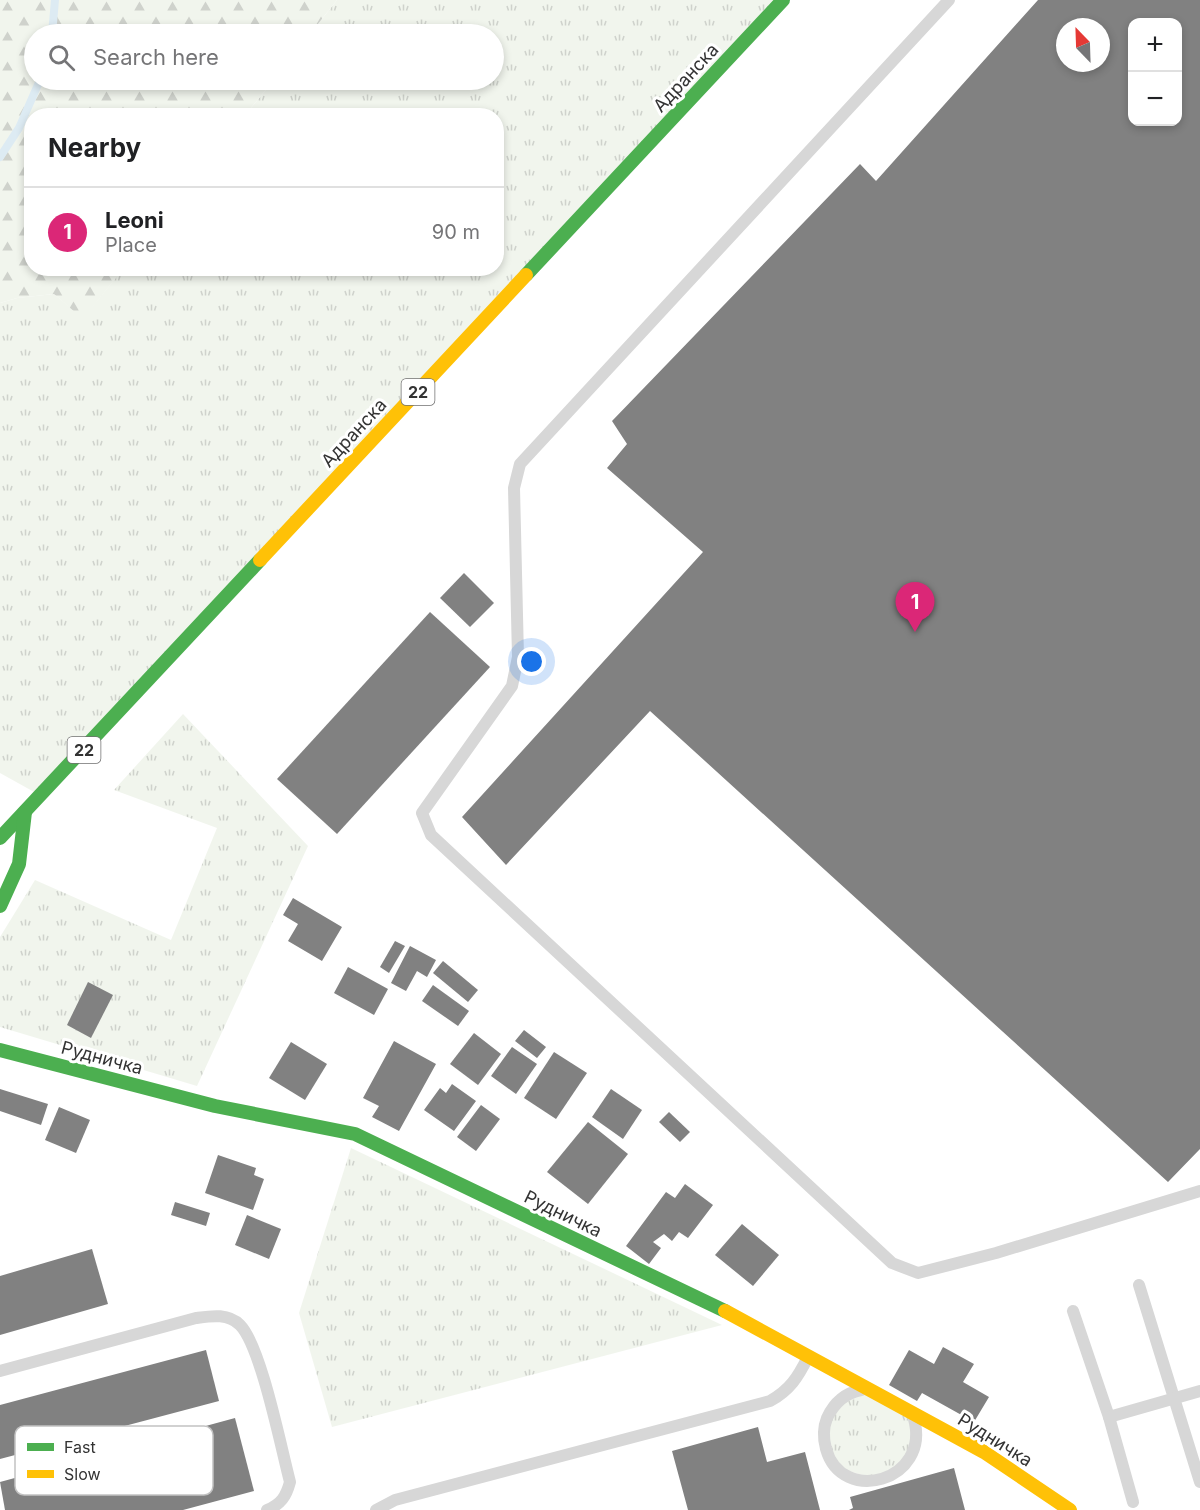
<!DOCTYPE html>
<html lang="en">
<head>
<meta charset="utf-8">
<style>
	:root { --surface:#fff; --page:#f2f2f2; --text:#202124; --muted:#757577; --line:#e0e0e0; --accent:#db2777 }
	body { margin:0; font-family:Inter,sans-serif; background:var(--page); color:var(--text) }
	.controls { position:absolute; right:18px; top:18px; display:grid; overflow:hidden; border-radius:12px; box-shadow:0 3px 9px #0003 }
	.controls button { width:54px; height:54px; display:grid; place-items:center; padding:0; border:0; border-bottom:2px solid var(--line); background:var(--surface); color:var(--text); font:30px sans-serif }
	.compass { position:absolute; left:1056px; top:18px; width:54px; height:54px; border-radius:50%; background:var(--surface); box-shadow:0 3px 9px #0003; rotate:337deg }
	.you { position:absolute; left:532px; top:662px; width:21px; height:21px; margin:-15px; border:4px solid #fff; border-radius:50%; background:#1a73e8; box-shadow:0 0 0 9px #1a73e833 }
	.badge { display:grid; place-items:center; width:39px; height:39px; border-radius:50%; background:var(--accent); color:#fff; font-size:20px; font-weight:700 }
	.pin { position:absolute; translate:-50% -50px; filter:drop-shadow(0 2px 3px #0008) }
	.pin::after { content:''; position:absolute; top:32px; width:21px; height:18px; background:inherit; clip-path:polygon(0 0,100% 0,50% 100%) }
	.list { margin:0; padding:0; list-style:none }
	h2 { display:flex; justify-content:space-between; align-items:center; height:78px; margin:0; padding:0 24px; font-size:26px }
	h2 small { font-size:20px; font-weight:400; color:var(--muted) }
	.list li { display:grid; grid-template-columns:39px 1fr auto; gap:18px; align-items:center; box-sizing:border-box; height:90px; padding:0 24px; border-top:2px solid var(--line) }
	.list b { display:block; font-size:22px; white-space:nowrap }
	.list p { margin:0; font-size:20px; white-space:nowrap; color:var(--muted) }
	.list em { font-size:20px; font-style:normal; color:var(--muted) }
	.icon { flex:none; width:33px; height:33px; fill:none; stroke:currentColor; stroke-width:2; stroke-linecap:round; stroke-linejoin:round }
	.map { position:relative; flex:none; width:1200px; height:1510px; overflow:hidden }
	.search { position:absolute; background:var(--surface); box-shadow:0 3px 9px #0003; left:24px; top:24px; width:480px; height:66px; display:flex; align-items:center; gap:15px; box-sizing:border-box; padding:0 21px; border-radius:33px; color:var(--muted); font-size:22px }
	.panel { position:absolute; background:var(--surface); box-shadow:0 3px 9px #0003; left:24px; top:108px; width:480px; height:168px; border-radius:24px }
	.map>svg:first-child { display:block }
</style>
</head>
<body>
<div class="map">
<svg width="1200" height="1510" viewBox="0 0 1200 1510">
	<defs>
		<pattern id="grass-tufts" width="24" height="20" patternUnits="userSpaceOnUse" patternTransform="scale(1.5)"><rect width="24" height="20" fill="#f1f5ed"/><path d="M3 7l-1-3M5 7V3M7 7l1-3M15 17l-1-3M17 17v-4M19 17l1-3" fill="none" stroke="#cfd2cc"/></pattern>
		<pattern id="forest-firs" width="22" height="20" patternUnits="userSpaceOnUse" patternTransform="scale(1.5)"><rect width="22" height="20" fill="#f1f5ed"/><path d="M5 1l3.5 6h-7zM16 11l3.5 6h-7z" fill="#cfd2cc"/></pattern>
	</defs>
	<rect width="100%" height="100%" fill="#fff"/>
	<!-- grass -->
	<g fill="url(#grass-tufts)">
		<polygon points="337,0 784,0 36,793 0,773 0,303 17,298 54,294 83,318 123,269 496,268 496,116 245,115 274,80 494,80 494,34 310,34"/>
		<polygon points="183,714 308,846 197,1086 0,1027 0,937 35,880 171,940 217,828 114,790"/>
		<polygon points="351,1148 722,1325 332,1427 299,1313"/>
		<polygon points="855,1391 910,1411 914,1451 881,1480 837,1468 825,1424"/>
	</g>
	<!-- forest -->
	<polygon fill="url(#forest-firs)" points="0,0 337,0 310,34 34,34 34,80 274,80 245,115 32,116 32,268 123,269 83,319 54,294 17,298 0,303"/>
	<g fill="none" stroke-linecap="round" stroke-linejoin="round">
		<!-- stream -->
		<g stroke="#ddebf3" stroke-width="8">
			<polyline points="52,34 55,0"/>
			<polyline points="0,157 19,128 40,80"/>
		</g>
	</g>
	<!-- building -->
	<g fill="#818181" fill-rule="evenodd">
		<path d="M1038 0H1200V1149L1168 1182 650 711 506 865 462 817 703 552 607 468 627 444 612 421 860 164 876 181ZM1132 22H1178V122H1132ZM1065 27H1101V63H1065Z"/>
		<polygon points="464,573 494,603 470,627 440,598"/>
		<polygon points="430,612 490,667 337,834 277,779"/>
		<polygon points="293,898 342,927 322,961 288,941 298,924 283,915"/>
		<polygon points="395,941 405,946 389,973 380,967"/>
		<polygon points="410,946 436,960 427,977 417,971 406,991 391,983"/>
		<polygon points="443,961 478,990 468,1002 433,973"/>
		<polygon points="348,967 388,989 374,1015 334,993"/>
		<polygon points="88,982 113,995 91,1038 67,1025"/>
		<polygon points="433,985 469,1011 458,1026 422,1001"/>
		<polygon points="524,1030 546,1047 537,1058 515,1041"/>
		<polygon points="474,1033 501,1054 478,1085 450,1064"/>
		<polygon points="394,1041 436,1064 399,1131 372,1117 379,1106 363,1098"/>
		<polygon points="291,1042 327,1064 305,1100 269,1078"/>
		<polygon points="512,1047 537,1064 516,1094 491,1076"/>
		<polygon points="554,1052 587,1073 556,1119 524,1098"/>
		<polygon points="452,1084 476,1101 454,1131 424,1110 440,1088 446,1093"/>
		<polygon points="0,1089 48,1104 41,1125 0,1111"/>
		<polygon points="611,1089 642,1110 623,1139 592,1117"/>
		<polygon points="481,1105 500,1119 476,1151 457,1137"/>
		<polygon points="59,1107 90,1120 76,1153 45,1140"/>
		<polygon points="669,1112 690,1132 680,1142 659,1122"/>
		<polygon points="588,1122 628,1154 588,1204 547,1172"/>
		<polygon points="218,1155 256,1168 254,1175 264,1179 253,1210 205,1193"/>
		<polygon points="685,1184 713,1205 688,1238 679,1232 672,1241 664,1234 653,1242 661,1248 649,1264 626,1246 666,1192 675,1198"/>
		<polygon points="175,1202 210,1213 206,1226 171,1215"/>
		<polygon points="247,1215 281,1229 269,1259 235,1245"/>
		<polygon points="742,1224 779,1255 753,1286 715,1255"/>
		<polygon points="92,1249 108,1304 0,1335 0,1276"/>
		<polygon points="943,1347 974,1364 963,1382 989,1397 974,1422 922,1393 917,1401 889,1385 909,1350 934,1364"/>
		<polygon points="206,1350 219,1401 0,1459 0,1405"/>
		<polygon points="235,1418 254,1491 183,1510 5,1510 0,1482"/>
		<polygon points="758,1427 767,1462 805,1452 820,1510 688,1510 672,1451"/>
		<polygon points="954,1468 965,1510 849,1510 853,1508 850,1497"/>
	</g>
	<g fill="none" stroke-linecap="round" stroke-linejoin="round">
		<!-- lane -->
		<g stroke="#d7d7d7" stroke-width="12">
			<polyline points="949,0 520,464 514,488 518,657 512,686 422,813 431,835 892,1263 918,1273 996,1253 1200,1191"/>
			<polyline points="1139,1285 1200,1482"/>
			<polyline points="1073,1311 1109,1417 1133,1502"/>
			<path d="M0 1371 196 1318C211 1316 228 1313 240 1325 261 1346 281 1448 290 1482 286 1497 281 1504 267 1510"/>
			<path d="M861 1390C845 1393 834 1403 827 1418 823 1428 823 1438 826 1449 842 1506 931 1481 914 1419"/>
			<polyline points="1109,1417 1200,1391"/>
			<path d="M376 1510 395 1500 770 1401C790 1390 798 1377 808 1357"/>
		</g>
		<!-- fast -->
		<g stroke="#4caf50" stroke-width="14">
			<polyline points="526,275 783,0"/>
			<polyline points="0,838 260,560"/>
			<polyline points="0,906 19,864 25,812"/>
			<polyline points="0,1050 215,1106 355,1134 725,1311"/>
		</g>
		<!-- slow -->
		<g stroke="#ffc107" stroke-width="14">
			<polyline points="260,560 526,275"/>
			<polyline points="725,1311 984,1452 1070,1510"/>
		</g>
	</g>
	<g text-anchor="middle" stroke-width="6" stroke-linejoin="round" paint-order="stroke">
		<!-- shield labels -->
		<g fill="#fff" stroke="#707070" stroke-width="1.5">
			<rect x="401.5" y="379" width="33" height="26" rx="4.5"/>
			<rect x="67.5" y="737" width="33" height="26" rx="4.5"/>
		</g>
		<g font-size="16" font-weight="bold" fill="#333">
			<text x="418" y="398">22</text>
			<text x="84" y="756">22</text>
		</g>
		<!-- street labels -->
		<g font-size="18" fill="#333" stroke="#fff">
			<text transform="translate(686 78) rotate(-47)" y="6">Адранска</text>
			<text transform="translate(354 433) rotate(-47)" y="6">Адранска</text>
			<text transform="translate(102 1058) rotate(15)" y="6">Рудничка</text>
			<text transform="translate(563 1214) rotate(26)" y="6">Рудничка</text>
			<text transform="translate(995 1440) rotate(32)" y="6">Рудничка</text>
		</g>
	</g>
	<!-- legend -->
	<rect x="15" y="1426" width="198" height="69" rx="9" fill="#fff" stroke="#c2c2c2" stroke-width="1.5"/>
	<rect x="27" y="1443" width="27" height="8" fill="#4caf50"/>
	<rect x="27" y="1470" width="27" height="8" fill="#ffc107"/>
	<g font-size="16" fill="#333">
		<text x="64" y="1453">Fast</text>
		<text x="64" y="1480">Slow</text>
	</g>
</svg>
<div class="controls">
<button>+</button>
<button>−</button>
</div>
<svg class="compass" viewBox="-18 -18 36 36"><path d="M0-13l5 13h-10z" fill="#e53935"/><path d="M0 13l5-13h-10z" fill="#757577"/></svg>
<div class="you"></div>
<div class="pin badge" style="left:915px;top:632px">1</div>
<div class="search"><svg class="icon" aria-label="search" viewBox="0 0 24 24"><circle cx="10" cy="10" r="6"/><path d="M15 15l6 6"/></svg>Search here</div>
<section class="panel">
<h2>Nearby<small></small></h2>
<ul class="list">
<li><span class="badge">1</span><div><b>Leoni</b><p>Place</p></div><em>90 m</em></li>
</ul>
</section>
</div>
</body>
</html>
